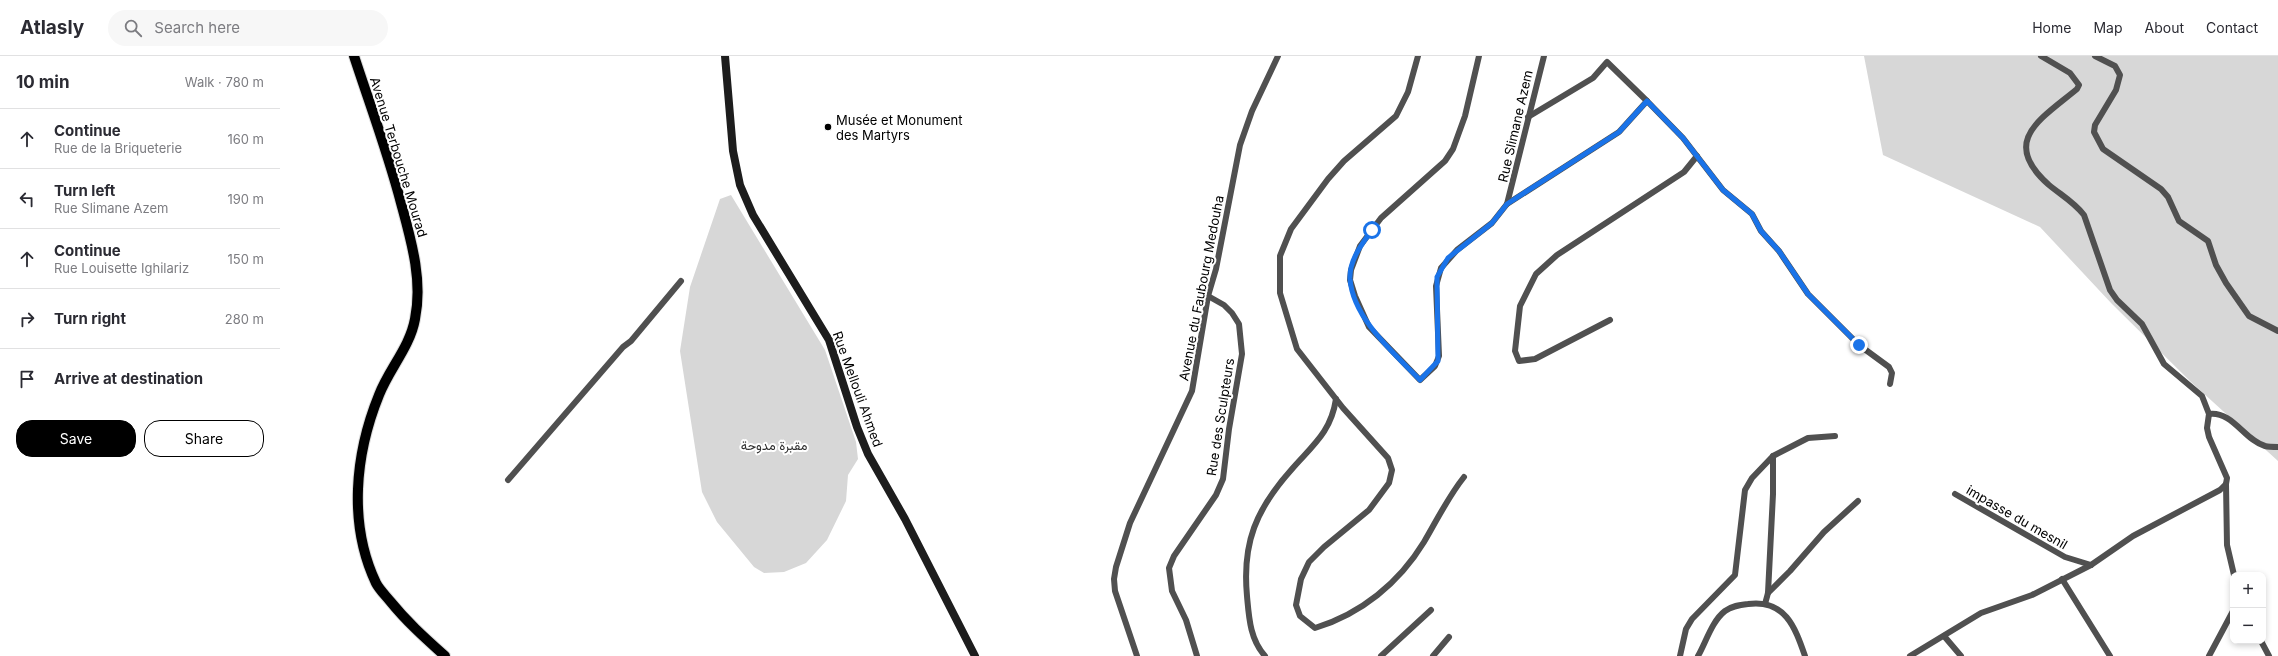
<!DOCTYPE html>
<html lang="en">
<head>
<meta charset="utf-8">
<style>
	:root { --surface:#fff; --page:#f7f7f7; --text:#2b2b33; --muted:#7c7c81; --line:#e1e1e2; --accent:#000 }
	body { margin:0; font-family:Inter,Vazirmatn,sans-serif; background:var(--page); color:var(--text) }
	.controls { position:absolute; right:12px; bottom:12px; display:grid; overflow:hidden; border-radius:8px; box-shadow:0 2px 6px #0003 }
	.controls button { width:36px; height:36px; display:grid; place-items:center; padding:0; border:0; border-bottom:1px solid var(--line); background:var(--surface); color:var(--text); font:20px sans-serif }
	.stop { position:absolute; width:12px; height:12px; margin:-9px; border:3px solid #1a73e8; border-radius:50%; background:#fff }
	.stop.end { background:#1a73e8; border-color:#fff; box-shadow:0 1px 4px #0008 }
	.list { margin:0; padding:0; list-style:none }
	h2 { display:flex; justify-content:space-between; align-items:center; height:52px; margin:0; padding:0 16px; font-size:17px }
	h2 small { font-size:13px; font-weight:400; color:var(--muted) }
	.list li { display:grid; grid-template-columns:26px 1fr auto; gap:12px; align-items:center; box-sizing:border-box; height:60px; padding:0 16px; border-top:1px solid var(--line) }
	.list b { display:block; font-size:15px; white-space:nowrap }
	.list p { margin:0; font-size:13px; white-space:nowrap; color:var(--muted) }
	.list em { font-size:13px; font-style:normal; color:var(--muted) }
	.actions { display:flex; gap:8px; padding:12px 16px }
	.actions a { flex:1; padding:9px 0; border:1px solid var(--accent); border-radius:16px; text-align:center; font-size:14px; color:var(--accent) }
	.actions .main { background:var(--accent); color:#fff }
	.icon { flex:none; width:22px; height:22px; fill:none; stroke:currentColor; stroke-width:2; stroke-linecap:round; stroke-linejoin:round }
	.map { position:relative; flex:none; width:1998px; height:600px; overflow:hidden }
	header { display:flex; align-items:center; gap:24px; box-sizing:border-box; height:56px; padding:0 20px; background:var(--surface); border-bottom:1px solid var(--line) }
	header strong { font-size:19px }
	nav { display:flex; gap:22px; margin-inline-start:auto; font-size:14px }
	.search { width:280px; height:36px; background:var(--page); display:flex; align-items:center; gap:10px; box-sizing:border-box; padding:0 14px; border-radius:22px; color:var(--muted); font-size:15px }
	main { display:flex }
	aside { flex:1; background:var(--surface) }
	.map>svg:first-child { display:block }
</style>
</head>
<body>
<header>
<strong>Atlasly</strong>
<div class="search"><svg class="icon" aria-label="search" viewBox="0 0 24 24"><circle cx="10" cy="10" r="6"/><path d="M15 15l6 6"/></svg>Search here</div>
<nav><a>Home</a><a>Map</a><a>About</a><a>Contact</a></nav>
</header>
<main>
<aside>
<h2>10 min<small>Walk · 780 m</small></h2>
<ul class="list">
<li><svg class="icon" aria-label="ahead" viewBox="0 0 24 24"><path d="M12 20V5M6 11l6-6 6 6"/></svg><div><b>Continue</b><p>Rue de la Briqueterie</p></div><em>160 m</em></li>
<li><svg class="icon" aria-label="left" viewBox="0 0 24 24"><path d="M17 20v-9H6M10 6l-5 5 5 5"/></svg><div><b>Turn left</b><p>Rue Slimane Azem</p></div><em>190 m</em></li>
<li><svg class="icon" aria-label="ahead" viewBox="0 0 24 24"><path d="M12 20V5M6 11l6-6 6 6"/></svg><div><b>Continue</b><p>Rue Louisette Ighilariz</p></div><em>150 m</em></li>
<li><svg class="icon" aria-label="right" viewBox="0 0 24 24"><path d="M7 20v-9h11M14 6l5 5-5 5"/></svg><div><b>Turn right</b></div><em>280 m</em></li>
<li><svg class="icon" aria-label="arrive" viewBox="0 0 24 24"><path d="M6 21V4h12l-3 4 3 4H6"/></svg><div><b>Arrive at destination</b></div></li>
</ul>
<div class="actions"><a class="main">Save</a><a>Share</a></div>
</aside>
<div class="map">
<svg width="1998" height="600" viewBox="0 0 1998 600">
	<rect width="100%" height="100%" fill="#fff"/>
	<!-- green -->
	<g fill="#d7d7d7">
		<polygon points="1584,0 1998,0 1998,405 1911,326 1832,248 1760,171 1603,99"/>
		<polygon points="451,139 545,294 576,386 578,403 568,419 566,445 547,484 526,507 504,516 484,517 474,511 437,466 422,436 400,295 410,231 440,143"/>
	</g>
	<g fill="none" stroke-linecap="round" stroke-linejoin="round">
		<!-- primary casing -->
		<g stroke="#dbdbdb" stroke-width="12">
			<path id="primary" d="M74 0C90 49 108 97 121 147 131 184 143 224 135 263 130 291 109 313 99 339 75 398 68 468 96 527 99 533 105 539 110 545 127 566 145 582 165 600"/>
		</g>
		<!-- street -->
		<g stroke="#505050" stroke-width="6">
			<path d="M1138 0 1128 36 1116 60 1064 105 1048 123 1011 173 1000 200V237L1017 293 1063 352 1108 402 1112 414 1109 427 1089 454 1044 491 1029 506 1021 523 1016 549 1020 560 1035 572C1081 558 1119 527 1144 486 1157 464 1168 441 1184 421"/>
			<polyline points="1199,0 1185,60 1173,93 1165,105 1101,162 1080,190 1071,214 1070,224 1075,240 1089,271 1140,324 1155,310 1159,300 1156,230 1161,212 1177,194 1212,167 1227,148 1264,0"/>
			<polyline points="1815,0 1835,10 1840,19 1836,34 1815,69 1814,76 1823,93 1881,133 1888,141 1899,165 1928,185 1936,209 1946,227 1969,260 1998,275"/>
			<polyline points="1367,45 1403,82 1443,134 1472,158 1481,175 1499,195 1528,238 1579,289 1609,311 1612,317 1610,328"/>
			<polyline points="1227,148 1339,76 1367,45 1327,6 1313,22 1248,61"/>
			<polyline points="1330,264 1255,303 1239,305 1235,295 1240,250 1256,218 1277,199 1404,116 1417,100"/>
			<path d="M1929 358C1953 355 1964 384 1985 390 1989 391 1994 391 1998 391"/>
			<polyline points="228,424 343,291 351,285 401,225"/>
			<polyline points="1946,428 1947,489 1954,519"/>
			<polyline points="1675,438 1785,501 1811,509"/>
			<polyline points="1782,523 1830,600"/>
			<polyline points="1488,537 1510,515 1544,476 1578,445"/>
			<polyline points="1485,548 1488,537 1493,438 1493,400"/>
			<polyline points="1664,580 1681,600"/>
			<polyline points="1981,585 1989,600"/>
			<polyline points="857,600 835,535 834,523 836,511 850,467 912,335 928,240 936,213 960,89 972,55 998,0"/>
			<polyline points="917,600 906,564 892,535 889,512 894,500 936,439 943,423 949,373 962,298 959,268 952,257 944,249 928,240"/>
			<path d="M985 600C970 583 969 562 967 540 962 487 976 453 1012 413 1033 389 1051 376 1056 343"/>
			<polyline points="1101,600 1151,554"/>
			<polyline points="1153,600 1169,581"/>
			<polyline points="1400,600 1406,573 1412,563 1455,519 1465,434 1472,422 1493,400 1528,382 1555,380"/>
			<path d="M1418 600C1426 586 1432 565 1445 555 1452 550 1459 549 1468 548 1505 543 1515 571 1525 600"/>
			<path d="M1630 600 1701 557 1752 539 1811 509 1853 480 1940 434 1946 428 1947 422 1929 381 1927 372 1929 358 1922 340 1884 308 1862 268 1837 244 1830 234 1804 159C1794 146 1781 139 1769 129 1719 85 1761 63 1797 33L1799 29 1790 17 1761 0"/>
			<polyline points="1929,600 1953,555"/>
		</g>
		<!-- secondary -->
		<polyline stroke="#1d1d1d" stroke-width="8" points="445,0 453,95 460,129 473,159 549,284 577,371 588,398 625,463 695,600"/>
		<!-- primary -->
		<use href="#primary" stroke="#000" stroke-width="10"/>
	</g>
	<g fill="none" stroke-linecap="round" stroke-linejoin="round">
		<!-- route -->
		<path stroke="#1a73e8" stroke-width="5" d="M1092 174C1082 188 1069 204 1070 223 1073 263 1115 298 1140 324L1158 305 1157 221 1168 202 1212 167 1227 148 1339 76 1367 45 1403 82 1443 134 1472 158 1481 175 1499 195 1528 238 1579 289"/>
	</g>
	<!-- markers -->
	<circle fill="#000" stroke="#fff" stroke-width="1.5" cx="548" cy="71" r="4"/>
	<g text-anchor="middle" stroke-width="4" stroke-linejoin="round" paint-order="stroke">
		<!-- poi labels -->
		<g font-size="13" fill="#000" stroke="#fff" text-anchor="start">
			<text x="556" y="69">Musée et Monument<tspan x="556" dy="15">des Martyrs</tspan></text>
		</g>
		<!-- street labels -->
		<g font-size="13" fill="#000" stroke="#fff">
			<text transform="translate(1235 70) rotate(-77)" y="5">Rue Slimane Azem</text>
			<text transform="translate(119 101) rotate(73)" y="5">Avenue Terbouche Mourad</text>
			<text transform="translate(921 232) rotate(-79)" y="5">Avenue du Faubourg Medouha</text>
			<text transform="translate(578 333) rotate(70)" y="5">Rue Mellouli Ahmed</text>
			<text transform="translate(940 361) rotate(-81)" y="5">Rue des Sculpteurs</text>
			<text transform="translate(1737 461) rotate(30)" y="5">impasse du mesnil</text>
		</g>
		<!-- park labels -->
		<g font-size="13" fill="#2e2e2e" stroke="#fff">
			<text x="494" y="394">مقبرة مدوحة</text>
		</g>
	</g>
</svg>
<div class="controls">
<button>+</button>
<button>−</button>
</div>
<div class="stop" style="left:1092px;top:174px"></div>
<div class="stop end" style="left:1579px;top:289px"></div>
</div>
</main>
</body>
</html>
